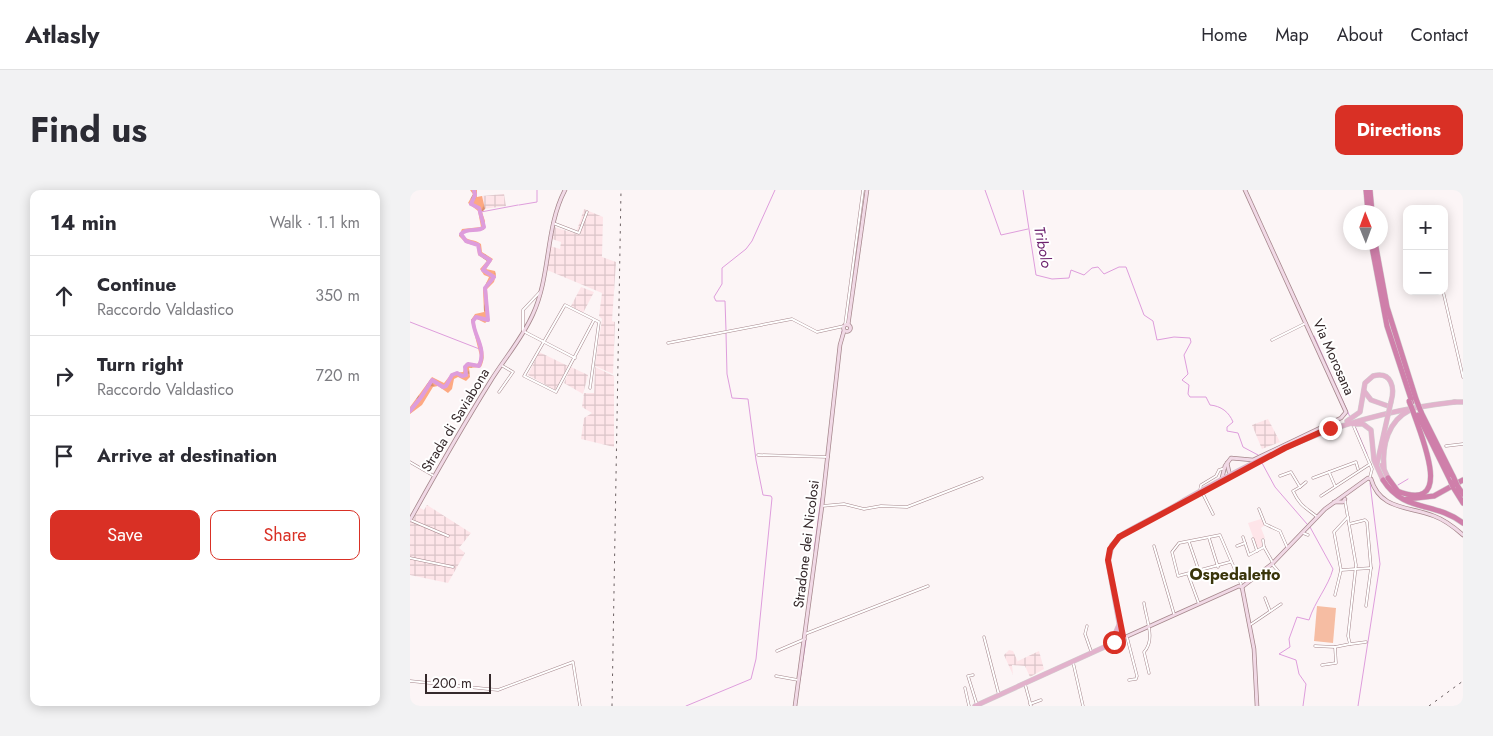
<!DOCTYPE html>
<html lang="en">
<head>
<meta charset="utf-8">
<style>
	:root { --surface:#fff; --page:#f2f2f3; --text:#2b2b33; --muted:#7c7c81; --line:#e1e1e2; --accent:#d93025 }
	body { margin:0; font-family:Jost,sans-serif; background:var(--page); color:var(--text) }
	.controls { position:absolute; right:15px; top:15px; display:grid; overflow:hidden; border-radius:10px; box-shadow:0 2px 12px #0003 }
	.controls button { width:45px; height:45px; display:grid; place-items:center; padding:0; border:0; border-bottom:1px solid var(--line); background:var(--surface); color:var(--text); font:25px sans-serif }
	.compass { position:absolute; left:933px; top:15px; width:45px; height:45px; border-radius:50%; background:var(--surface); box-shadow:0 2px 12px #0003; rotate:359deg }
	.scale { position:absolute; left:15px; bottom:12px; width:66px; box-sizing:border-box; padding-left:5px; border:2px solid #35292b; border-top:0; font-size:14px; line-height:18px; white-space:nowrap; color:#35292b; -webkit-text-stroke:4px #fff; paint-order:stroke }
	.stop { position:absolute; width:15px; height:15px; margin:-11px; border:4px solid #d93025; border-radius:50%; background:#fff }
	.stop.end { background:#d93025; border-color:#fff; box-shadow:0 1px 5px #0008 }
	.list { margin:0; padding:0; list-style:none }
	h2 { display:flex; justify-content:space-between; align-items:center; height:65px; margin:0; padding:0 20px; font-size:21px }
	h2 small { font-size:16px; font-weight:400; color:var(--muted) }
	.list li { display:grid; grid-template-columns:32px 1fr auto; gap:15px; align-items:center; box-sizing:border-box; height:80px; padding:0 20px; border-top:1px solid var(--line) }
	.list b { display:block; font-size:19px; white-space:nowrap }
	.list p { margin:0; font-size:16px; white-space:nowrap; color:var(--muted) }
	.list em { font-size:16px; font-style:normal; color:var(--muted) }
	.actions { display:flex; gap:10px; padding:15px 20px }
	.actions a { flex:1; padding:11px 0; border:1px solid var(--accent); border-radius:10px; text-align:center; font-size:18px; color:var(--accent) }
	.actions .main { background:var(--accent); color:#fff }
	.icon { flex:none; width:28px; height:28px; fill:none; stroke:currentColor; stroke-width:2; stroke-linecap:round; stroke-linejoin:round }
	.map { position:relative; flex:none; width:1053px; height:516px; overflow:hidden; border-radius:10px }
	header { display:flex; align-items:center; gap:30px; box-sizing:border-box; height:70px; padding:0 25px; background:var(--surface); border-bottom:1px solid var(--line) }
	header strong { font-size:24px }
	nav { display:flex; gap:28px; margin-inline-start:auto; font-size:18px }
	.intro { display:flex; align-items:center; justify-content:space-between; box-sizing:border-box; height:120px; padding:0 30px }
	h1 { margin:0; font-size:35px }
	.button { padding:12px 22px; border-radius:10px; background:var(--accent); color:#fff; font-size:18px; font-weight:700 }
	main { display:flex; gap:30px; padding:0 30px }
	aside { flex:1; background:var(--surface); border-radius:10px; box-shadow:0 2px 12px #0003 }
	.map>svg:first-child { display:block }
</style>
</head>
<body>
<header>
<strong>Atlasly</strong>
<nav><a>Home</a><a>Map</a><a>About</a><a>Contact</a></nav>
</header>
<div class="intro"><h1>Find us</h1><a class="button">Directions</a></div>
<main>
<aside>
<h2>14 min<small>Walk · 1.1 km</small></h2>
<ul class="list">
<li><svg class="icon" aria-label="ahead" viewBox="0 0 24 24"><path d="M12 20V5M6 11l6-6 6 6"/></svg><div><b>Continue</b><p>Raccordo Valdastico</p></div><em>350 m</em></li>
<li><svg class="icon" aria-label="right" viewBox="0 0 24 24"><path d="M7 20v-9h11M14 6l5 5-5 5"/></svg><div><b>Turn right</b><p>Raccordo Valdastico</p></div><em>720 m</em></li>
<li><svg class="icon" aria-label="arrive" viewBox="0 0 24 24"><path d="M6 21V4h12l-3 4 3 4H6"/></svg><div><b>Arrive at destination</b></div></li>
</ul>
<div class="actions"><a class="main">Save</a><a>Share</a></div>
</aside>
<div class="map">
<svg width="1053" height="516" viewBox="0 0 1053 516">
	<defs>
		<pattern id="industrial-grid" width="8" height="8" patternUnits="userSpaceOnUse" patternTransform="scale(1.25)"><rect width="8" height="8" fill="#fee5e9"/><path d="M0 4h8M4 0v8" fill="none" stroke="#dac4c8"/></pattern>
		<pattern id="forest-firs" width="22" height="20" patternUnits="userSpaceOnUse" patternTransform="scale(1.25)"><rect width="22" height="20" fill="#fda982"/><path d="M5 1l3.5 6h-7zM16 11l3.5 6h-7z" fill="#d99170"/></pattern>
	</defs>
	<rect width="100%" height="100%" fill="#fcf5f6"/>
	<!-- built -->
	<polygon fill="#fee5e9" points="851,329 855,335 851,338 855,348 851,349 853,356 847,358 838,333"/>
	<!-- industrial -->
	<g fill="url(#industrial-grid)">
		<polygon points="94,4 96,16 73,19 72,6"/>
		<polygon points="174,19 193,27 192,67 206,72 202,131 205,132 203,184 185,176 192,129 189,126 192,103 137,80 140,56 150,59 151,52 142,49 144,37 170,45 171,43 167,40"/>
		<polygon points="171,97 184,102 173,123 161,116"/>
		<polygon points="129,162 158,176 145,200 118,185"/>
		<polygon points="161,177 178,185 173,204 154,193"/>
		<polygon points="185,177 204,186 204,257 171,249 174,228 182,223 172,217 174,203 184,203"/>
		<polygon points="858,229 870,252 852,259 842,235"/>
		<polygon points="17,315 61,343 49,358 55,363 38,393 0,385 0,333 8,317 14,320"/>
		<polygon points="599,460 603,461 608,472 608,471 629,461 634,479 620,487 615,476 602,475 603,485 594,465"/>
	</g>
	<!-- forest -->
	<path fill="url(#forest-firs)" d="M60 0H67V7L72 6 75 19 72 22 75 31 74 40 54 41 52 45C57 51 65 49 71 54L72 62 83 69 76 79 85 81 86 85 84 92 77 99 79 130 75 133 65 128C63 145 80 159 71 177L59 178 60 187 56 191 48 187 44 189 42 199 38 203 28 196 23 197 12 215 0 224V217L22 187 34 193 42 183 53 182 56 173 67 174 71 170 61 130 65 124 74 122 73 100 79 87 74 85 70 79 77 71 68 65 67 56 56 53 49 46 52 39 71 37 68 21 58 13 63 4Z"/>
	<!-- pitch -->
	<polygon fill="#f6bda3" points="907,416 926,418 923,453 904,451"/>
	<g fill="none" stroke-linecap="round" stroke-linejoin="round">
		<!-- stream -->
		<g stroke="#de9ddc" stroke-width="1">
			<polyline points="575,0 591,45 618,39"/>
			<path d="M613 0 626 85 642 89 659 88 661 80 674 85 682 78 688 77 694 84 709 77H716L734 125 743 131 747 150 764 147 780 148 781 152 774 165 778 184 772 190 779 195 778 204 780 207H796L800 215C811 216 819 222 823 232L817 237V241L828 243 833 257 848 265"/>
			<polyline points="109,15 127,12 127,0"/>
			<polyline points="71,22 108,15"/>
			<polyline points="0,132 72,160"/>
			<polyline points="316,140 315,111 306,111 304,107 312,94 312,78 336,59 342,51 365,0"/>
			<polyline points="904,146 940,227"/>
			<polyline points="431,147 432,141"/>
			<polyline points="945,236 957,264"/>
			<polyline points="852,273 865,297 897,334"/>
			<polyline points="988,295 998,289"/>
			<polyline points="404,361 411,308"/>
			<polyline points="390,490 396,450"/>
			<polyline points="276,516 341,489 346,469 362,308 361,306 353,305 346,270 338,209 322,208 317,184 316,143"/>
			<path d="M893 516 896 494 889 484 886 470 869 464 880 457 879 449 887 427 899 430C905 411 918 397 923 379L900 337"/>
			<polyline points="948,516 970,374 960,293"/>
		</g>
		<!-- river -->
		<path stroke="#de9ddc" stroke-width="4" d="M0 221 12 206 22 190 33 197 36 196 42 185 47 183 52 186 56 185 55 177 58 174 69 176C77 158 64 147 63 131L66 127 78 130 75 98 84 87 73 80 80 70 70 64 68 55 56 51 51 44C57 37 68 43 74 37L69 18 61 14 65 5 64 0"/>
		<!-- primary-tunnel -->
		<polyline stroke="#d4cccd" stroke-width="4.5" stroke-dasharray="4.5 2" stroke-linecap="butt" points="998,216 1010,214"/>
		<!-- street casing -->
		<g stroke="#a5878c" stroke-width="3">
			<g id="street">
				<polyline points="143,33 169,43 177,22"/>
				<polyline points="1033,101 1053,187"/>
				<polyline points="130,102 113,120 113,141 165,168"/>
				<polyline points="435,135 453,0"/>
				<polyline points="862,150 896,133"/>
				<polyline points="258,153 382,129 407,142 434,136"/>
				<polyline points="180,198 189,132 155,115 114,186 146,202 184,130"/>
				<polyline points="89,202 103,182 91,175"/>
				<polyline points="944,237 962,279 960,287"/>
				<polyline points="1036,256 1053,254"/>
				<polyline points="348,265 418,267"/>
				<polyline points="0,272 24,286"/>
				<polyline points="919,282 925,296"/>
				<path d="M870 286 881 282 890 297 883 301C890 316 895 317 906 326"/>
				<polyline points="903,288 946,272 948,279"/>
				<polyline points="890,297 896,292"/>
				<polyline points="790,300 791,295 806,286 809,280 815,278"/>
				<polyline points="793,304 803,324"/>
				<polyline points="911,306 960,274"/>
				<polyline points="412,316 434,314 454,319 471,316 497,317 572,288"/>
				<polyline points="849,319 855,334 870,341 877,357"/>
				<polyline points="0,330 38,346"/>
				<polyline points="939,334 955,330 957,332 961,378 956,416"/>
				<polyline points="893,343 898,345"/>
				<polyline points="833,347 839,365 854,357 863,373"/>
				<polyline points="799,348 808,377"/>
				<polyline points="843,349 847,361"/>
				<polyline points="853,350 854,357"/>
				<polyline points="779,352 789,381"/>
				<polyline points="744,356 764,424"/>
				<polyline points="827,356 835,353"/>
				<polyline points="0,368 43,377"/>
				<polyline points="820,372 768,386 762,362 769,353 810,345 831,394"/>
				<polyline points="862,374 868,381 865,383 868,387"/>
				<polyline points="931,380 961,378"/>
				<polyline points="778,384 789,414"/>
				<polyline points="925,405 931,380 924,342 938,327"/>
				<polyline points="855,408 860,421"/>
				<path d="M734 413C736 429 746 450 734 462L739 483"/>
				<polyline points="840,435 871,414"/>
				<polyline points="677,436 675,444 681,461"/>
				<polyline points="395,444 518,396"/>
				<polyline points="574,447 589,505"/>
				<polyline points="717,447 727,486 726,489 719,490"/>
				<polyline points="941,454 956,452"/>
				<polyline points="905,456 925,457 940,454 938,446 946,375 935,311"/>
				<polyline points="367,461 395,449"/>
				<polyline points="663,472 673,516"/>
				<polyline points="912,475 926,473 925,457"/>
				<polyline points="563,485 558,486 567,515"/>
				<polyline points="366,486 388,490"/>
				<polyline points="0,491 88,500 163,472 170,516"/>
				<polyline points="615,494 621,516"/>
				<polyline points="555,498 559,516"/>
				<polyline points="620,514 631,510"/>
			</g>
		</g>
		<!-- secondary casing -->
		<g stroke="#a5878c" stroke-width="4.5">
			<g id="secondary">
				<circle cx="437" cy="138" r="3.5"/>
				<polyline points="438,135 457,0"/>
				<polyline points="817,273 820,286"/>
				<polyline points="812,288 815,276 821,268 843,270 931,228 936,222 835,0"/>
				<polyline points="924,312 933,312 935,309"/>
				<path d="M0 330C26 283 52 237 80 192 94 169 112 149 123 124 141 85 135 38 155 0"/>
				<polyline points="832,397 844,459 847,516"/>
				<path d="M711 449 829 396 832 397 862 374 915 319 958 288 961 289C970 320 998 316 1024 326 1035 330 1044 337 1053 345"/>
				<polyline points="385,516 412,316 430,155 434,141"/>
			</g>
		</g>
		<!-- primary casing -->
		<g stroke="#d3d0d0" stroke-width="5.5">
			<g id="primary">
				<polyline points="954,201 961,210 978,216"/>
				<polyline points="1044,212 1053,212"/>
				<path d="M937 231 950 222 955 193 963 186C982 181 985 198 981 212"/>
				<polyline points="943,234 953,234 961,240 964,270 973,290"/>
				<polyline points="967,274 978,225"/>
				<polyline points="972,275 978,288"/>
				<path d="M974 278C972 255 978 231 1000 220"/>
				<polyline points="701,453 709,435"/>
				<path d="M565 516 712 449 698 372 702 355 713 344C733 332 754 323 773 311 865 258 938 224 1045 212"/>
			</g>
		</g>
		<!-- highway casing -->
		<g stroke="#d3d0d0" stroke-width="6">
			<g id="highway">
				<polyline points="956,0 958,22"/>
				<polyline points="960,0 962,22"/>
				<polyline points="961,52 977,136 1002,212"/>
				<polyline points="965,52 977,117 1006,209"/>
				<polyline points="1011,222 1043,286"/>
				<polyline points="1008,225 1041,292"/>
				<polyline points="978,288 989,303"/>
				<path d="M973 290C994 323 1024 311 1053 333"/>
				<polyline points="1043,297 1053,313"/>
				<polyline points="1048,297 1053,304"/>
				<path d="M987 301C1045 324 1012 248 1004 224"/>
				<polyline points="997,309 1024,306 1053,290"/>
			</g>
		</g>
		<!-- street -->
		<use href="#street" stroke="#fff" stroke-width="2"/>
		<!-- secondary -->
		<use href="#secondary" stroke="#f1d9e6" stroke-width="3"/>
		<!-- primary -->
		<use href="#primary" stroke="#e2b2cc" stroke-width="4.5"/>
		<!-- highway -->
		<use href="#highway" stroke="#cf7faa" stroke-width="5"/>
		<!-- rail -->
		<g stroke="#6c6163" stroke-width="1" stroke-dasharray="2.5 5" stroke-linecap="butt">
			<polyline points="202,516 211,0"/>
			<polyline points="1019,516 1053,491"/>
		</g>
		<!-- primary-bridge casing -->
		<g stroke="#d3d0d0" stroke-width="5.5" stroke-linecap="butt">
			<polyline id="primary-bridge" points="978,225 981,212"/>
		</g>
		<!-- highway-bridge casing -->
		<g stroke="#d3d0d0" stroke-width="6" stroke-linecap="butt">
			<g id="highway-bridge">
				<polyline points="1006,209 1011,222"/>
				<polyline points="999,211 1004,224"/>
				<polyline points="1043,286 1048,297"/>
				<polyline points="1041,292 1043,297"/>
			</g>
		</g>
		<!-- primary-bridge -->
		<use href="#primary-bridge" stroke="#e2b2cc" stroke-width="4.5"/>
		<!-- highway-bridge -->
		<use href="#highway-bridge" stroke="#cf7faa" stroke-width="5"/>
	</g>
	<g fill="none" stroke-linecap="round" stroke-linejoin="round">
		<!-- route -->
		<polyline stroke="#d93025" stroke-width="6" points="704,452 711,449 713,446 698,370 700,359 709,347 875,258 920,238"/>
	</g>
	<g text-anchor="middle" stroke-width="4" stroke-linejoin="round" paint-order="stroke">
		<!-- street labels -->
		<g font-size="14" fill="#35292b" stroke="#fff">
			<text transform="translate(924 167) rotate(66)" y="5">Via Morosana</text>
			<text transform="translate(45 230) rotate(-59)" y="5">Strada di Saviabona</text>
			<text transform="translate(396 354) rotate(-83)" y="5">Stradone dei Nicolosi</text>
		</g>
		<!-- water labels -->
		<g font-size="15" font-style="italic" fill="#6c216d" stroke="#fff">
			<text transform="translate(633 57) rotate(79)" y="5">Tribolo</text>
		</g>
		<!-- quarter labels -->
		<g font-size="16" font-weight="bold" fill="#39350a" stroke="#fff">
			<text x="825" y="390">Ospedaletto</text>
		</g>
	</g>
</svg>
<div class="controls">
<button>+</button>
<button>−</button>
</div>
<svg class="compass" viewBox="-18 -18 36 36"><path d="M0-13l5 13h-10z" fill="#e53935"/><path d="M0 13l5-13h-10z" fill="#7c7c81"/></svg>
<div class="scale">200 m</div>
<div class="stop" style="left:704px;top:452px"></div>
<div class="stop end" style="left:920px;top:238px"></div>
</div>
</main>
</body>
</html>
